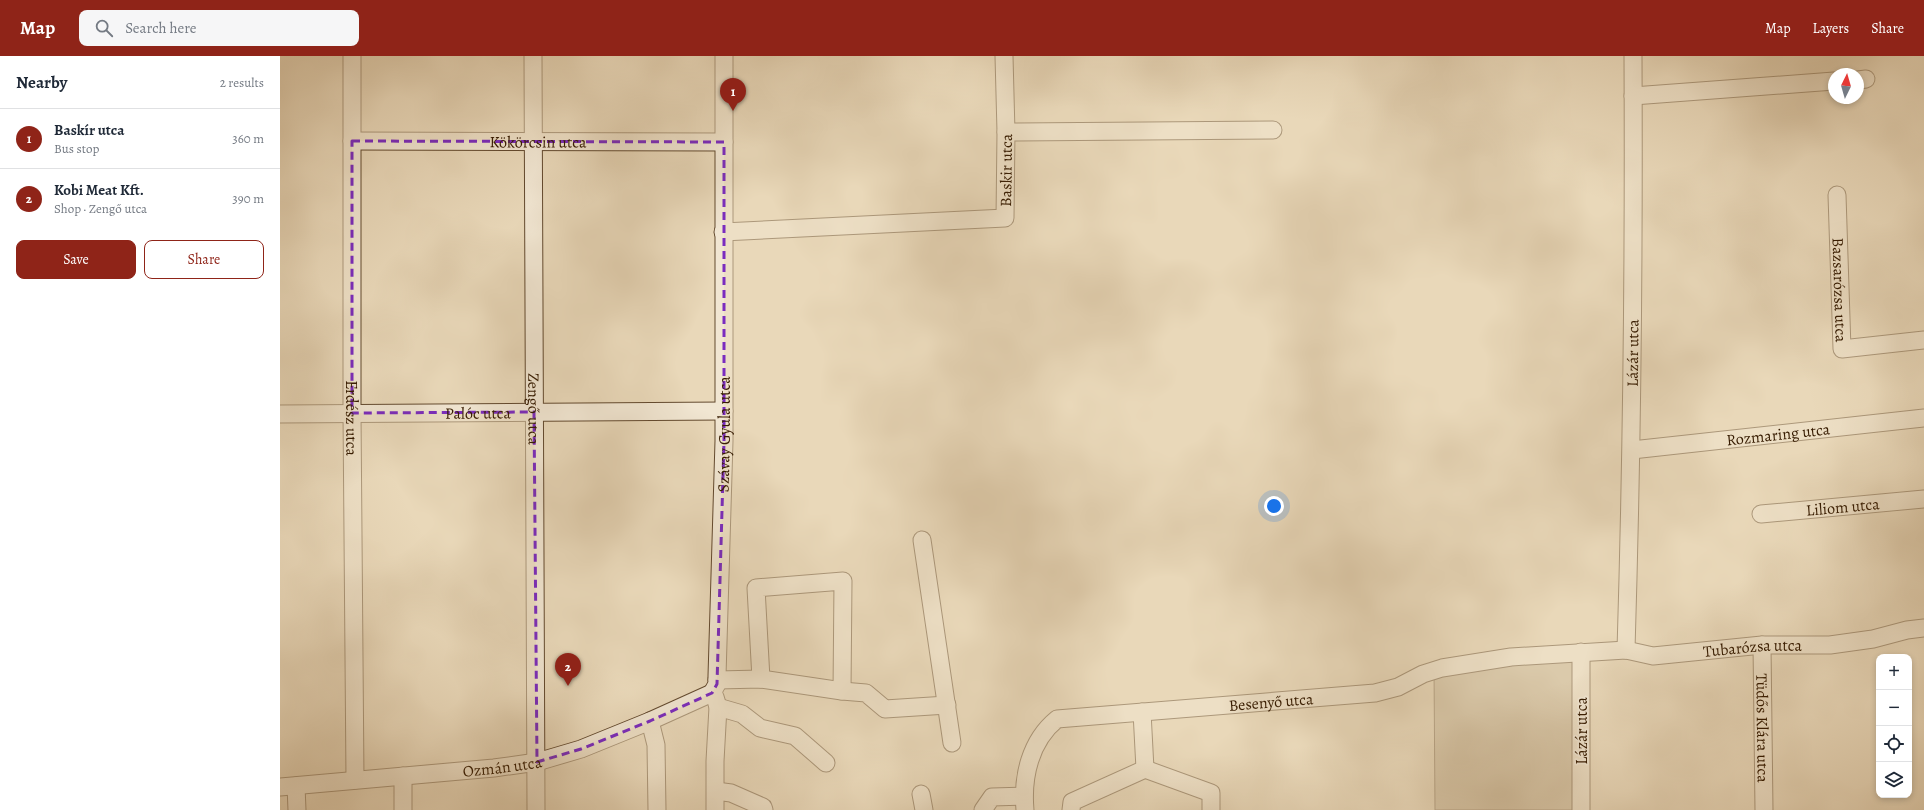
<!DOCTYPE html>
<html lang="en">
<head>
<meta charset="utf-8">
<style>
	:root { --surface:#fff; --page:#f6f6f7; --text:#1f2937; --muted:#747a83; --line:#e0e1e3; --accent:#8f2418 }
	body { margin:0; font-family:Alegreya,serif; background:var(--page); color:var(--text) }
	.controls { position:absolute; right:12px; bottom:12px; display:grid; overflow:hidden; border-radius:8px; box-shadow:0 2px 6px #0003 }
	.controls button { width:36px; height:36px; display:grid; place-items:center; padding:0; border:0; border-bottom:1px solid var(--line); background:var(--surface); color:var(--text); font:20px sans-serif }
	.compass { position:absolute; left:1548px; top:12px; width:36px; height:36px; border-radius:50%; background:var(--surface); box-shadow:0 2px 6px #0003; rotate:5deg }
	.you { position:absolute; left:994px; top:450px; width:14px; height:14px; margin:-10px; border:3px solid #fff; border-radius:50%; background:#1a73e8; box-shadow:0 0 0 6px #1a73e833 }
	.badge { display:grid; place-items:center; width:26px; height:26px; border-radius:50%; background:var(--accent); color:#fff; font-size:13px; font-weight:700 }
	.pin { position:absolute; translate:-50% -33px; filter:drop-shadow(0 1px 2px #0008) }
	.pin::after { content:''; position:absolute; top:21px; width:14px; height:12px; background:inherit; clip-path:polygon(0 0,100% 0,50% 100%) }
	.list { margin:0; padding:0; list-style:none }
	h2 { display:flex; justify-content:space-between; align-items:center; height:52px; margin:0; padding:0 16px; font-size:17px }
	h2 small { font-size:13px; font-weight:400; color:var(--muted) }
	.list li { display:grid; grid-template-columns:26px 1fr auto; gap:12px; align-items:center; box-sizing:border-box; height:60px; padding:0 16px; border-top:1px solid var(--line) }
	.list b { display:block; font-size:15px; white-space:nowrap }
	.list p { margin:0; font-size:13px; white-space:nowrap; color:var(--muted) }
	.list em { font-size:13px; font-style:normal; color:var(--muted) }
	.actions { display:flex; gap:8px; padding:12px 16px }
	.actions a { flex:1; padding:9px 0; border:1px solid var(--accent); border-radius:8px; text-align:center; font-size:14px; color:var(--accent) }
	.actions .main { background:var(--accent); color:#fff }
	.icon { flex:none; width:22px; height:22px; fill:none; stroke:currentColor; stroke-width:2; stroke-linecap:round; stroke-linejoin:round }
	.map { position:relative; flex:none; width:1644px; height:754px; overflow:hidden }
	header { display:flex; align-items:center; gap:24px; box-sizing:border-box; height:56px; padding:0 20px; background:var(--accent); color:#fff }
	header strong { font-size:19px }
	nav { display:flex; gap:22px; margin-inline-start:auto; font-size:14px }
	.search { width:280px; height:36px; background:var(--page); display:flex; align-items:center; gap:10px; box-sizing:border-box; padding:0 14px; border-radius:8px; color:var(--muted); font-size:15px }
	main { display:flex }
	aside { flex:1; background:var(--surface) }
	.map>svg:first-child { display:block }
</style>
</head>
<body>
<header>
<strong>Map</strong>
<div class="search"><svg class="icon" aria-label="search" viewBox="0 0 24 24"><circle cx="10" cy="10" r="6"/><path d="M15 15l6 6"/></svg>Search here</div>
<nav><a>Map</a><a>Layers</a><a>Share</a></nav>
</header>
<main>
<aside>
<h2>Nearby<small>2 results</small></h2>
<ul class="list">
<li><span class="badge">1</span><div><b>Baskír utca</b><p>Bus stop</p></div><em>360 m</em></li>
<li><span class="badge">2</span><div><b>Kobi Meat Kft.</b><p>Shop · Zengő utca</p></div><em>390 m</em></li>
</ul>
<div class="actions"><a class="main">Save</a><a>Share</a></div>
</aside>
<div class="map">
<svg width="1644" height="754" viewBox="0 0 1644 754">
	<rect width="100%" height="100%" fill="#e9d8b9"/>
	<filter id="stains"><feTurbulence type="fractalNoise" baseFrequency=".005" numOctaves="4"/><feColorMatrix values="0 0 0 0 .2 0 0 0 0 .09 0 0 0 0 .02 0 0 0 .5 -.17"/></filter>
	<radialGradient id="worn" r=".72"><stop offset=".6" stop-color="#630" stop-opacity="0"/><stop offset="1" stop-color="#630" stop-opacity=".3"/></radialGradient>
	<!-- green -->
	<polygon fill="#cbb89a" stroke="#806a4e" points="1298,603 1297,754 1155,754 1154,611"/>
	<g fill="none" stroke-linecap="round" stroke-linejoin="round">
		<!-- minor casing -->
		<g stroke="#634a2f" stroke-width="19">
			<g id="minor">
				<path id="s1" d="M72 0V357L75 724"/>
				<path id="s2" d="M253 0 256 754"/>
				<polyline points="724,0 726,76"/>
				<polyline points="1578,24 1586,23"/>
				<polyline points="1353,40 1554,25"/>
				<path id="s3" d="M72 85 444 86"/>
				<path id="s4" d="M1557 139 1562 293 1644 284"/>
				<path id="s5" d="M443 176 725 162 726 76 993 74"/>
				<path id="s6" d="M0 358 444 355"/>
				<path id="s7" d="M1352 394 1644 362"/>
				<path id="s8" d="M1481 458 1644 443"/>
				<polyline points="642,484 672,687"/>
				<path id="s9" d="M1482 589 1484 754"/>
				<path id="s10" d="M1346 594C1352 396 1354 198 1353 0"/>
				<polyline points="1301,596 1301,754"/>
				<polyline points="481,623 476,532 563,525 562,635"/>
				<polyline points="437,624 481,623 562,635 586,637 605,653 667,649"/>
				<path id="s11" d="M432 637 437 628V620L444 385V0"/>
				<polyline points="435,641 438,651 435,705 435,754"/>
				<polyline points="438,651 462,658 480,672 515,680 546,707"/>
				<polyline points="862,656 865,713"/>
				<polyline points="370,665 376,689 377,754"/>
				<polyline points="16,730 17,754"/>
				<path id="s12" d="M0 731 214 712 257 706 301 693 370 665 432 637"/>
				<polyline points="436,735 451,737 483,751 484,754"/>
				<polyline points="641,738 644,754"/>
				<polyline points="123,754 123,720"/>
				<polyline points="703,754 712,741 744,740"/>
				<path id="s13" d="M745 754C742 721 750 685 777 663L1095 637 1118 631 1143 618 1162 612 1231 601 1346 594 1373 600 1482 589H1550L1593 583 1627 574 1644 572"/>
				<polyline points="791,754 792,746 865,713 931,737 931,754"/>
			</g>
		</g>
		<!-- minor -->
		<use href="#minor" stroke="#f1e6d2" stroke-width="17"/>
	</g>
	<!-- marked area -->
	<path d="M0 0H1644V754H0ZM72 85 444 86V385L437 628 432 637 370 665 301 693 257 706 254 356 72 357Z" fill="#e9d8b9" fill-opacity=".55" fill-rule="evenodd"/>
	<path fill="none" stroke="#7b2cbf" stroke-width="3" stroke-dasharray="8 5" stroke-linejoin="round" d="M72 85 444 86V385L437 628 432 637 370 665 301 693 257 706 254 356 72 357Z"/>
	<g text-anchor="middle" stroke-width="3.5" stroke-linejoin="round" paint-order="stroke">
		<!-- street labels -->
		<g font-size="16" fill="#361b01" stroke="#f1e6d2">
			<text dy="6" stroke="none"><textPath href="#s3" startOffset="186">Kökörcsin utca</textPath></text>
			<text dy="6" stroke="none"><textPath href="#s5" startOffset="330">Baskir utca</textPath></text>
			<text dy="6" stroke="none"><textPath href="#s4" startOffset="95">Bazsarózsa utca</textPath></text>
			<text dy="6" stroke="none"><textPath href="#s10" startOffset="297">Lázár utca</textPath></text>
			<text dy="6" stroke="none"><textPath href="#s2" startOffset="353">Zengő utca</textPath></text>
			<text dy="6" stroke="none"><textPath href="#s6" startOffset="198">Palóc utca</textPath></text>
			<text dy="6" stroke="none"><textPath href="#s1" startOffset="362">Erdész utca</textPath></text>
			<text dy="6" stroke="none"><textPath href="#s11" startOffset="260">Szávay Gyula utca</textPath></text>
			<text dy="6" stroke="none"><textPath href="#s7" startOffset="147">Rozmaring utca</textPath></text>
			<text dy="6" stroke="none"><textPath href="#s8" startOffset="82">Liliom utca</textPath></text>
			<text dy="6" stroke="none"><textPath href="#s13" startOffset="804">Tubarózsa utca</textPath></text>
			<text dy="6" stroke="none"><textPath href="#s13" startOffset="315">Besenyő utca</textPath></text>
			<text dy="6" stroke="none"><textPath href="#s9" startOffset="83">Tüdős Klára utca</textPath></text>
			<text transform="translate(1301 675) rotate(-90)" y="6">Lázár utca</text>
			<text dy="6" stroke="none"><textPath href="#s12" startOffset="223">Ozmán utca</textPath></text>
		</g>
	</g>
	<rect width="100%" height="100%" filter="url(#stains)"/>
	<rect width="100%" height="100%" fill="url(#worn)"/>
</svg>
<div class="controls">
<button>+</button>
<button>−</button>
<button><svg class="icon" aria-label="locate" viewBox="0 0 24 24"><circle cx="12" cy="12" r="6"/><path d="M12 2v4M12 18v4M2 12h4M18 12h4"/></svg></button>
<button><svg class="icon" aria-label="layers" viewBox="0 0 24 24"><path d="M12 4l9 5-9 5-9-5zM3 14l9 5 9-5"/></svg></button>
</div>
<svg class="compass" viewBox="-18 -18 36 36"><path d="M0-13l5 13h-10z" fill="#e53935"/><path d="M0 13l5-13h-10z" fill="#747a83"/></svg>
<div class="you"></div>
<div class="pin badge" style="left:453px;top:55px">1</div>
<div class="pin badge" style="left:288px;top:630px">2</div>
</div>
</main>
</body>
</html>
